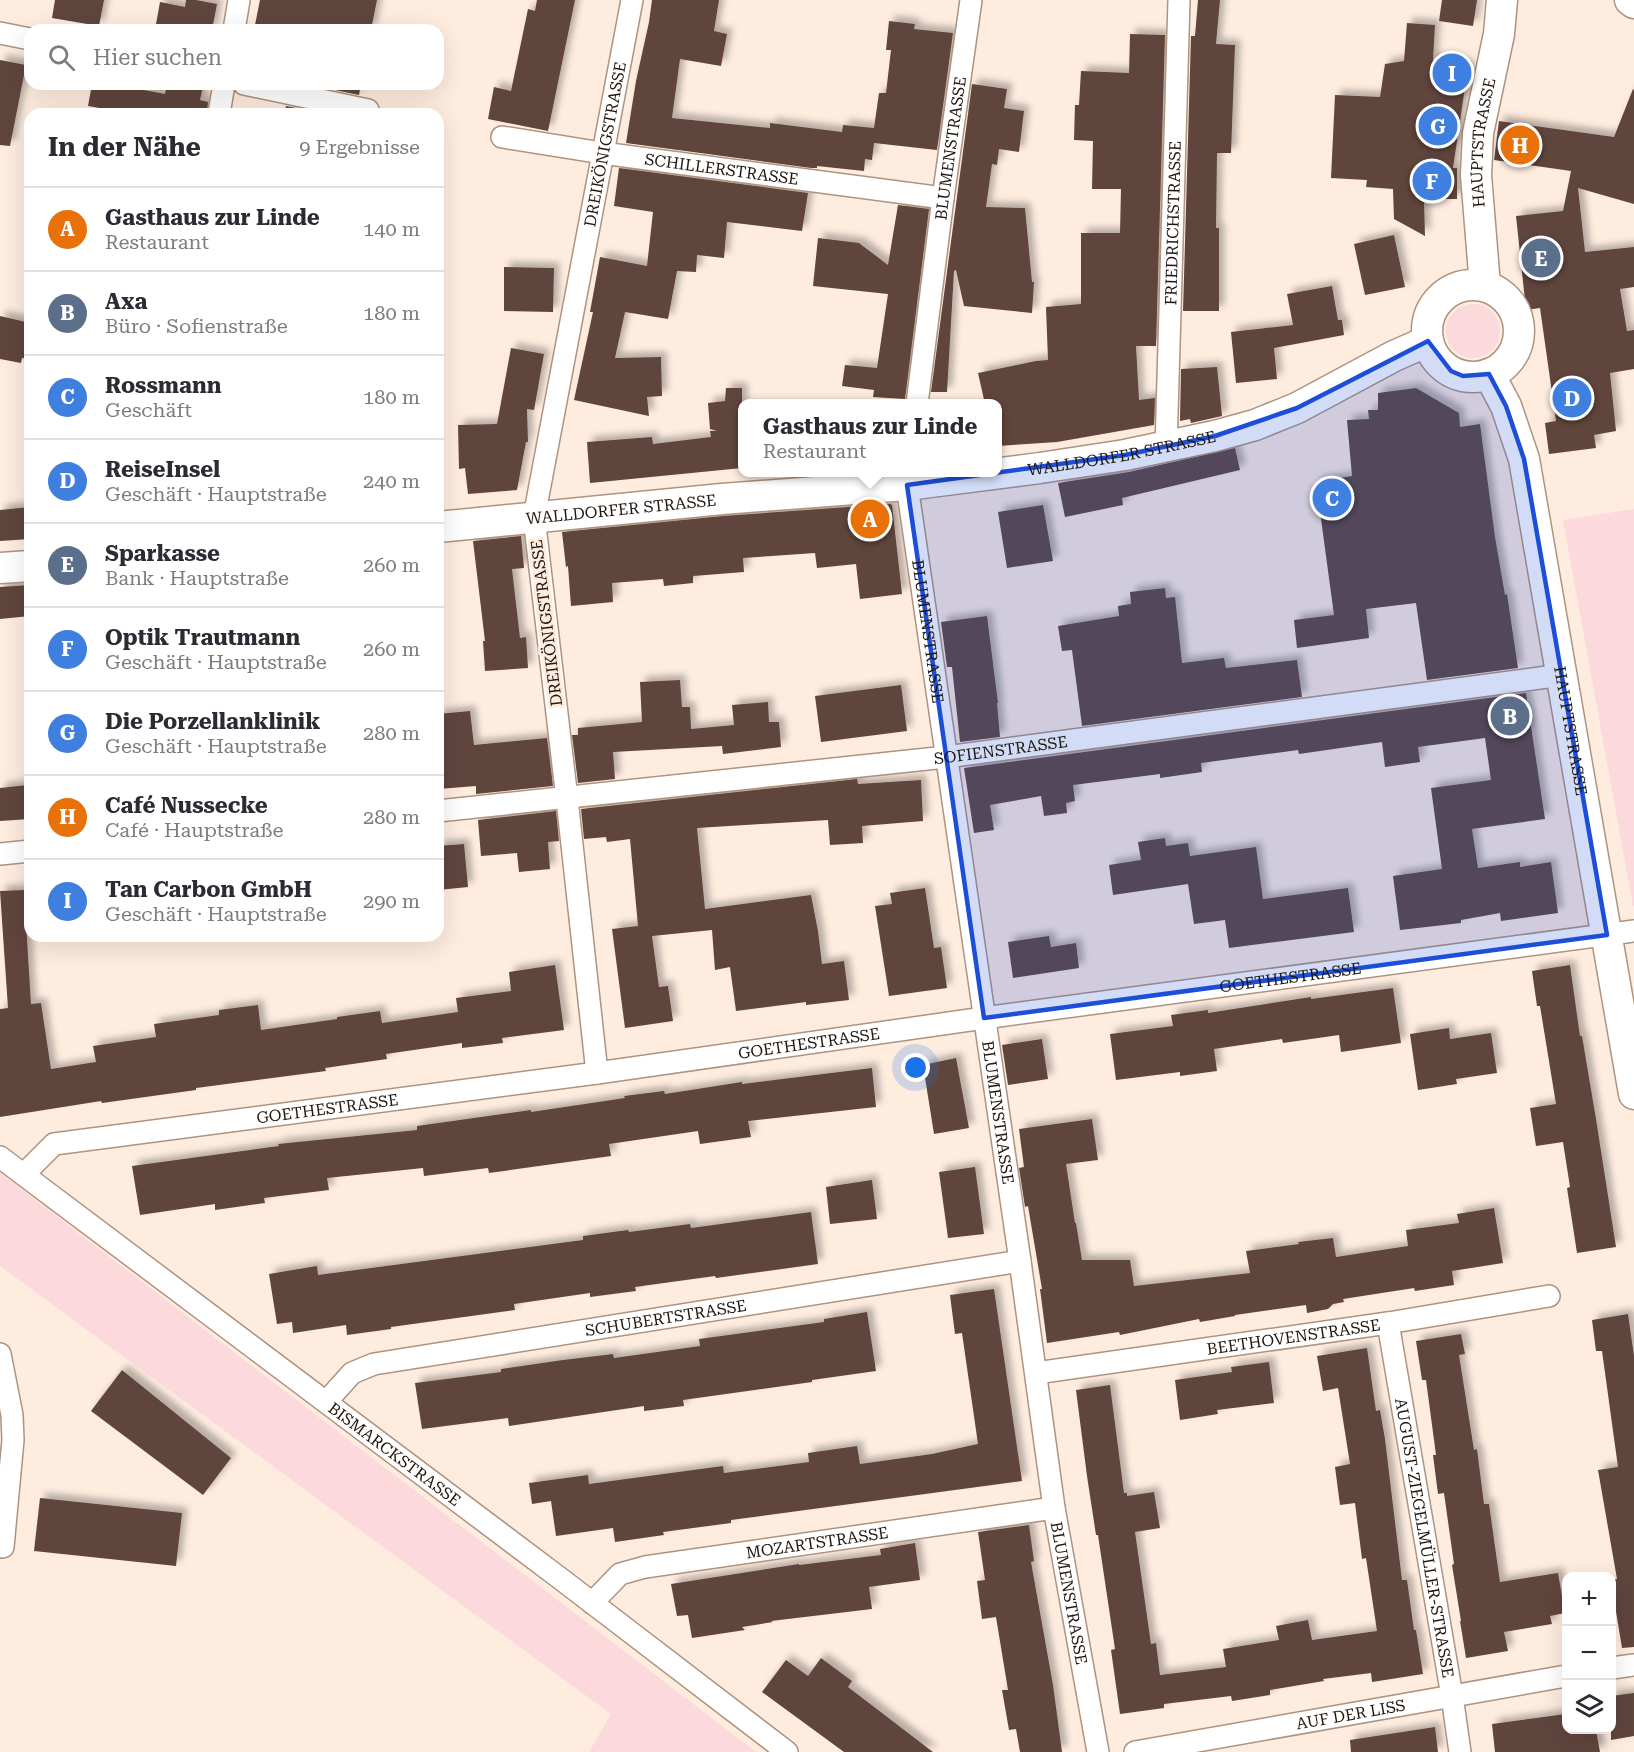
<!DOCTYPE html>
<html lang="de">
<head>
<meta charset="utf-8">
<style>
	:root { --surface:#fff; --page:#f7f7f7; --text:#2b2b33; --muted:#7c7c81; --line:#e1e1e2; --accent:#6b31a7 }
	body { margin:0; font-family:"Roboto Serif",serif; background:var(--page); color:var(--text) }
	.controls { position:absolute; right:18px; bottom:18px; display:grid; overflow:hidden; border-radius:12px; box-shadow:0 6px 24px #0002 }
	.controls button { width:54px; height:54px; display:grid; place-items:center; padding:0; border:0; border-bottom:2px solid var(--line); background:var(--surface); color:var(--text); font:30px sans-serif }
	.you { position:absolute; left:916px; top:1068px; width:21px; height:21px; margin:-15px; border:4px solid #fff; border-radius:50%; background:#1a73e8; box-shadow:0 0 0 9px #1a73e833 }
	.badge { display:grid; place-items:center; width:39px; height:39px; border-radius:50%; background:var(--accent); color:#fff; font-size:20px; font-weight:700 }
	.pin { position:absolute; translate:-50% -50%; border:3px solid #fff; box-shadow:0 2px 6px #0006 }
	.popup { position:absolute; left:738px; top:399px; width:264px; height:78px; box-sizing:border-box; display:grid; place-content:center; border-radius:12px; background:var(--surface); filter:drop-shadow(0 2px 4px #0005); font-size:20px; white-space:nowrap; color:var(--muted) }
	.popup b { font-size:22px; color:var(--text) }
	.popup::after { content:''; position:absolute; left:50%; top:100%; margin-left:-12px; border:12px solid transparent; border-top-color:var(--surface) }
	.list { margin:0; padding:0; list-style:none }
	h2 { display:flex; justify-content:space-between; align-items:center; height:78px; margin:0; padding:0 24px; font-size:26px }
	h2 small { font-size:20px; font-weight:400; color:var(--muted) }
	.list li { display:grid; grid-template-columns:39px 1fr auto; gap:18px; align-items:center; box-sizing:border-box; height:84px; padding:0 24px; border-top:2px solid var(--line) }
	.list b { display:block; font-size:22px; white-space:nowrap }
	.list p { margin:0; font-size:20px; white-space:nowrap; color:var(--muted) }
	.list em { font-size:20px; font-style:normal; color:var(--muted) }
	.icon { flex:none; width:33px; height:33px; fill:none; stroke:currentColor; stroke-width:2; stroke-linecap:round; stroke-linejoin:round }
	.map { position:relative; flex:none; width:1634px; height:1752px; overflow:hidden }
	.search { position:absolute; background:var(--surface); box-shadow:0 6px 24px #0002; left:24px; top:24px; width:420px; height:66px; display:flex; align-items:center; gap:15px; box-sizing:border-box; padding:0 21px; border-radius:18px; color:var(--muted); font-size:22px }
	.panel { position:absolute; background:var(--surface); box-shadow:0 6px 24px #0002; left:24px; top:108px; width:420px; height:834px; border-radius:18px }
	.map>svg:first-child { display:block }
</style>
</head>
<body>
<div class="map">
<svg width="1634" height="1752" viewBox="0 0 1634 1752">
	<defs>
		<filter id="shadow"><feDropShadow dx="5.5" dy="-5.5" stdDeviation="3" flood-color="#0004"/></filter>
	</defs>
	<rect width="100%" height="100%" fill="#feecdf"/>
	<!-- green -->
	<g fill="#fbd9dc">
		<circle cx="1473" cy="331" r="27"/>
		<polygon points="1634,509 1634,906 1633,906 1563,520"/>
		<polygon points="0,1173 756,1752 589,1752 611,1714 0,1266"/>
	</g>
	<!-- building -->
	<g fill="#61443d" filter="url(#shadow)">
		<polygon points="55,0 104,0 99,26 52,18"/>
		<polygon points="186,0 196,0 217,4 212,30 155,30 160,2 185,7"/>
		<polygon points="260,0 377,0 371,30 254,30"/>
		<polygon points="537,0 575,0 548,131 488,119 494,87 511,91 528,9 535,11"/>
		<polygon points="652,0 719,0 714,31 727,34 721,66 680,59 672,118 770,128 770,123 842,132 843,125 874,128 879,93 886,93 891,50 886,50 889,21 915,24 914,29 953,33 937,150 874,143 872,160 865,159 864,171 817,166 817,168 811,168 626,143 636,81 649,22"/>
		<polygon points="1198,0 1220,0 1216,44 1235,45 1231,153 1217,153 1216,228 1219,228 1219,311 1183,311 1191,36 1195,36"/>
		<polygon points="1442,0 1477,0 1473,26 1439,21"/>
		<polygon points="1407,23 1435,25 1433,60 1468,67 1453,168 1457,168 1457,199 1424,199 1425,236 1394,219 1393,189 1366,187 1367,180 1331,178 1335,95 1380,97 1385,64 1404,61"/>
		<polygon points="1130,34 1165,35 1156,346 1136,346 1139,400 1155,398 1154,425 1057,442 998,446 998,404 985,404 978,373 1036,361 1048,360 1046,307 1081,304 1081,233 1120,233 1121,189 1092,189 1093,141 1074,140 1075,105 1079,105 1081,71 1129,73"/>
		<polygon points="0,60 26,65 10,146 0,145"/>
		<polygon points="92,84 112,84 165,94 167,84 192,84 203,86 200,100 208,102 207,114 134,114 88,106"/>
		<polygon points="306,84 361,84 359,95"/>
		<polygon points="972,84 1007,89 1004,108 1024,111 1019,152 999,149 997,165 992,164 986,207 1025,208 1032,282 1034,282 1032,313 964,306 956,270 954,271 947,392 931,392"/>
		<polygon points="1633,89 1634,90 1634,204 1578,188 1585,252 1634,247 1634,287 1620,289 1627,331 1634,330 1634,369 1610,373 1616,431 1594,435 1596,448 1549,454 1545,423 1556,421 1540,308 1526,310 1516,216 1563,211 1571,171 1494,160 1499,121 1614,137"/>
		<polygon points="286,106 325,114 284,114"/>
		<polygon points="619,168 808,193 802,231 727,222 724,258 697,255 696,272 677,271 668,319 625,312 615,358 661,357 662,396 647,397 649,416 574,400 593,312 590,312 600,257 647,266 653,212 614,206"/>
		<polygon points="898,205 929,209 905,399 873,397 874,390 842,386 845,365 877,368 888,294 813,286 818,238 859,243 888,265"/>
		<polygon points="1394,235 1405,287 1365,295 1354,244"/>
		<polygon points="504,267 554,268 553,312 504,311"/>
		<polygon points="1332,286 1338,320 1342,320 1344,335 1274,348 1277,379 1236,383 1231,332 1293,325 1287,294"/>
		<polygon points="0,316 30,323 30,359 22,358 21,363 0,359"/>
		<polygon points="511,348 544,354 534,410 527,409 528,442 526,442 517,490 468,494 465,468 459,469 458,425 497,424"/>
		<polygon points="1217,367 1222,416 1191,423 1190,419 1180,421 1181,369"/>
		<polygon points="726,388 742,388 742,468 590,483 587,442 652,437 653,444 711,437 710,431 717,431 710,429 708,403 725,401"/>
		<polygon points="1416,388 1459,413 1460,427 1480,424 1495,537 1505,595 1507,594 1518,668 1427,680 1416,603 1366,609 1369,638 1297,648 1294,620 1334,615 1316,482 1352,476 1347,420 1369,419 1368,410 1378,410 1378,393"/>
		<polygon points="1235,448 1240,470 1122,498 1123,505 1065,517 1058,483 1129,472"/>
		<polygon points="890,504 892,505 902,594 860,599 856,564 817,568 815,553 743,558 744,572 693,576 693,583 664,586 663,579 612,583 613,602 571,606 568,566 566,567 562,532 723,516"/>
		<polygon points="1043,505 1053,561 1007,568 998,512"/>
		<polygon points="30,507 30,539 0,541 0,510"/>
		<polygon points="521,536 524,568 512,569 520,638 526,637 528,668 485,671 483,641 485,641 473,541"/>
		<polygon points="30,585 30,616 0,619 0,587"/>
		<polygon points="1165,588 1166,598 1175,597 1182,663 1224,658 1226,668 1297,660 1302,697 1082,726 1072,650 1062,651 1058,626 1119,616 1118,606 1131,604 1130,592"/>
		<polygon points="987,616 998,703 997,703 1000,737 960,742 952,667 947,667 941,622"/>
		<polygon points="680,680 682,707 690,707 691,729 734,725 732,705 768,702 769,722 779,722 781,747 723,754 722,746 613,752 615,779 578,783 572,735 578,735 578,728 642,722 640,682"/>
		<polygon points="901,685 907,731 821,742 815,696"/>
		<polygon points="1526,693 1545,819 1472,829 1478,868 1520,862 1520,867 1551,862 1558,913 1501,921 1500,913 1461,920 1461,923 1400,930 1393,876 1442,869 1431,788 1491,780 1485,738 1418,747 1420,762 1385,767 1382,742 1299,754 1298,750 1201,763 1202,772 1160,778 1160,774 1073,785 1075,801 1066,803 1067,813 1044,816 1041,796 990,805 994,830 974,833 964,768"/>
		<polygon points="470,711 474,745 547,738 553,786 476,794 476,786 438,789 438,714"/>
		<polygon points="857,779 858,784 921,780 923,821 862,826 863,843 830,845 828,820 697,828 705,909 811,895 818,931 822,964 844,961 849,1000 806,1005 806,1002 736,1011 730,967 715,970 712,930 652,936 659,987 668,986 673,1021 625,1028 612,929 638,926 630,839 607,842 606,837 584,839 581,809"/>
		<polygon points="28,785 30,819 0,821 0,788"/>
		<polygon points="556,811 559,841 548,842 550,869 519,872 517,853 481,856 478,820"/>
		<polygon points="1165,838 1166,846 1188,843 1190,856 1256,847 1263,899 1348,888 1354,932 1229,948 1225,920 1194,924 1188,884 1113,895 1109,865 1141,860 1138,842"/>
		<polygon points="464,844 468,887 438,890 438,846"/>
		<polygon points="925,888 934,948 941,947 947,988 889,996 875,906 892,904 890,893"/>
		<polygon points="24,890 31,1004 41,1003 51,1069 96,1062 93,1046 156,1037 154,1024 219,1015 219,1010 258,1005 261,1030 337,1019 337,1017 380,1011 382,1023 458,1012 456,998 511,991 509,972 555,965 564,1030 502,1038 503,1043 462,1048 462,1043 386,1054 387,1059 325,1068 326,1071 196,1088 196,1090 102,1103 101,1101 0,1117 0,1009 8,1008 0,891"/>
		<polygon points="1049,936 1051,947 1076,943 1079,968 1013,978 1008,942"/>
		<polygon points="1570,965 1580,1036 1582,1036 1596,1119 1616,1247 1577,1253 1567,1188 1570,1187 1563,1142 1536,1146 1530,1108 1556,1104 1540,1006 1537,1006 1532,971"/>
		<polygon points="1393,988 1401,1043 1341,1052 1339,1035 1283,1043 1282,1039 1214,1049 1217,1071 1180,1076 1180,1072 1116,1080 1110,1034 1173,1026 1171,1015 1208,1010 1208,1013 1311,997 1311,999"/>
		<polygon points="1449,1028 1450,1039 1491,1033 1497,1073 1456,1079 1457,1084 1418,1090 1410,1034"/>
		<polygon points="1042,1039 1048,1079 1008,1085 1002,1045"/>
		<polygon points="956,1058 969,1128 934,1134 923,1065"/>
		<polygon points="872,1068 876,1107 748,1121 751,1137 700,1144 698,1131 609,1144 611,1156 489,1173 488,1168 424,1176 423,1168 327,1178 329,1190 264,1198 265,1203 215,1210 215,1204 140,1215 132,1166 279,1146 278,1144 417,1130 417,1126 531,1110 531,1112 625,1098 624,1096 664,1091 665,1094 742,1082 742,1084"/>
		<polygon points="1092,1119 1098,1160 1066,1164 1075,1223 1076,1223 1082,1260 1130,1260 1134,1286 1250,1273 1246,1251 1299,1244 1298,1242 1333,1238 1336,1257 1408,1246 1406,1230 1459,1223 1457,1214 1494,1208 1503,1263 1452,1271 1454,1285 1415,1291 1414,1288 1343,1299 1344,1302 1333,1304 1328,1309 1307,1313 1306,1305 1235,1315 1235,1316 1200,1322 1199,1319 1120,1335 1119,1332 1047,1343 1040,1289 1042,1289 1028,1206 1025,1207 1019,1168 1024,1167 1019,1129"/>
		<polygon points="975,1167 984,1234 948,1238 939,1172"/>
		<polygon points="872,1180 877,1219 830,1224 826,1187"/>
		<polygon points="811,1212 818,1264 716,1278 715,1276 635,1287 636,1291 590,1297 590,1293 514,1304 515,1310 391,1327 391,1329 347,1335 346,1325 293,1333 292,1322 277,1324 269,1274 317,1266 318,1275 583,1240 583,1236 628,1230 629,1232 690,1224 691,1228"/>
		<polygon points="994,1289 1022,1481 731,1520 731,1523 663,1532 664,1535 615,1542 613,1528 556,1536 551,1501 532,1504 529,1483 588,1475 589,1484 723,1466 724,1473 809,1462 808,1453 857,1446 860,1464 932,1454 978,1444 962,1333 955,1334 950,1295"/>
		<polygon points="867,1312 876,1371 812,1380 812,1382 683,1400 684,1406 644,1411 644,1406 509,1426 508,1418 422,1429 415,1383 501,1372 501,1369 563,1360 613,1354 614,1358 700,1346 699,1339 824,1322 824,1319"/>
		<polygon points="1628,1314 1634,1356 1634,1647 1622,1648 1611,1581 1617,1579 1598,1470 1618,1467 1602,1351 1596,1351 1592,1320"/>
		<polygon points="1461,1334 1465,1354 1459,1355 1474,1450 1477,1449 1484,1504 1489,1504 1500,1582 1558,1573 1565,1613 1550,1616 1552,1624 1504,1632 1508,1651 1466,1658 1460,1621 1461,1621 1452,1565 1454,1564 1444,1493 1438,1494 1433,1455 1436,1455 1426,1380 1422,1380 1416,1341"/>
		<polygon points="1367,1348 1376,1411 1380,1410 1385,1439 1402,1580 1407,1580 1414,1630 1416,1630 1423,1674 1372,1682 1371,1673 1323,1679 1324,1681 1270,1690 1270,1695 1232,1701 1231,1696 1164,1704 1164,1708 1120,1714 1111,1650 1115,1649 1098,1535 1096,1535 1087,1476 1076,1390 1110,1385 1124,1493 1127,1493 1127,1496 1154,1492 1160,1528 1135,1532 1151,1644 1156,1643 1160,1675 1226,1667 1223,1649 1279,1640 1276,1626 1308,1620 1312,1640 1377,1631 1366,1558 1362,1559 1355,1503 1340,1505 1335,1467 1350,1464 1338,1388 1323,1391 1317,1356"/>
		<polygon points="1269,1362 1274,1403 1217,1410 1218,1414 1180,1420 1175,1380 1232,1372 1231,1367"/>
		<polygon points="122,1370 231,1458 203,1495 91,1411"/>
		<polygon points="40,1498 182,1513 176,1566 34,1551"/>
		<polygon points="1029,1525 1034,1561 1031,1562 1053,1685 1062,1752 1020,1752 1016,1729 1009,1730 1002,1690 1008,1690 996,1617 982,1619 977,1581 985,1580 978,1532"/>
		<polygon points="915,1543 920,1580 869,1587 872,1609 771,1621 773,1622 742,1627 745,1630 692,1638 688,1615 677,1616 671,1584 799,1564 799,1565 881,1555 880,1549"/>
		<polygon points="821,1658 852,1681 848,1687 933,1752 844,1752 762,1692 786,1660 808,1676"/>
		<polygon points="1634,1693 1634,1736 1611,1740 1611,1696"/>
		<polygon points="1566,1714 1566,1730 1596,1730 1600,1752 1495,1752 1492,1724"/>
		<polygon points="1435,1727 1438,1752 1351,1752 1350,1740"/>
	</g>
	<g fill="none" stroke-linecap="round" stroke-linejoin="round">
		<!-- street casing -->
		<g stroke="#af937f" stroke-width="24">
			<g id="street">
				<polyline points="234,30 239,0"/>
				<polyline points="0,33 30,39"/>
				<polyline points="244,84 368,110"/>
				<polyline points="219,114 224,84"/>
				<path id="s1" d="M502 137 602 153 943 198"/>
				<path id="s2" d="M917 404 943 198 971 0"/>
				<path id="s3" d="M1166 448 1179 0"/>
				<path id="s4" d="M908 473 907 485 1020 1261 1054 1508 1098 1752"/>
				<path id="s5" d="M438 811 946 757 1562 675"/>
				<polyline points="0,854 30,851"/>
				<path id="s6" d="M597 1073 567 799 534 517 632 0"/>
				<path id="s7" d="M0 1157 561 1579 787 1752"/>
				<path id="s8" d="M24 1174 54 1144 597 1073 984 1018 1634 931"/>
				<path id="s9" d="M1388 1323 1452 1696 1460 1752"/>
				<polyline points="0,1354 12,1415 13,1440 3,1547"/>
				<path id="s10" d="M1036 1373 1388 1323 1549 1296"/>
				<path id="s11" d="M326 1402 352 1373 374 1364 1020 1261"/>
				<path id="s12" d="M592 1603 620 1574 645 1567 1054 1508"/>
				<polyline points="1612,1668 1634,1665"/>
				<path id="s13" d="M1135 1752 1566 1676"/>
			</g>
		</g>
		<!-- secondary casing -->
		<g stroke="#af937f" stroke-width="33">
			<g id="secondary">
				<polyline points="1630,0 1634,3"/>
				<circle cx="1473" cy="331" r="46"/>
				<path id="s14" d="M1485 286 1476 175 1478 133 1499 34 1502 0"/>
				<path id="s15" d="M1489 374 1506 406 1524 459 1634 1094"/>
				<path id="s16" d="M438 527 722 499 907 485 1040 468 1125 455 1215 436 1255 425 1297 408 1394 356 1428 341"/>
				<polyline points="0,568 30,566"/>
			</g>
		</g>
		<!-- street -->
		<use href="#street" stroke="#fff" stroke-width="21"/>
		<!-- secondary -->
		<use href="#secondary" stroke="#fff" stroke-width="30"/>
	</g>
	<!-- marked area -->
	<path fill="#1d4ed8" fill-opacity="0.2" stroke="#1d4ed8" stroke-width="4.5" stroke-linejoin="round" d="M1428 341 1451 371 1463 376 1489 374 1506 406 1524 459 1607 935 984 1018 907 485 1125 455 1215 436 1297 408Z"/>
	<g text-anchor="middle" stroke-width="6" stroke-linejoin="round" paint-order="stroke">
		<!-- street labels -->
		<g font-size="16" fill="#21170f" stroke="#feecdf">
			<text dy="6" stroke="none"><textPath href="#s14" startOffset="144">HAUPTSTRASSE</textPath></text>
			<text dy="6" stroke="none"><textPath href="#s6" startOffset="939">DREIKÖNIGSTRASSE</textPath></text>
			<text dy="6" stroke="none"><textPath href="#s2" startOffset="258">BLUMENSTRASSE</textPath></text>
			<text dy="6" stroke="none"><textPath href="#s1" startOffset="222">SCHILLERSTRASSE</textPath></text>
			<text dy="6" stroke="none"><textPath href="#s3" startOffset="225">FRIEDRICHSTRASSE</textPath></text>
			<text dy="6" stroke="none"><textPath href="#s16" startOffset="688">WALLDORFER STRASSE</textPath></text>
			<text dy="6" stroke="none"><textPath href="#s16" startOffset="184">WALLDORFER STRASSE</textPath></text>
			<text transform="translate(546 623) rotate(-97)" y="6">DREIKÖNIGSTRASSE</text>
			<text dy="6" stroke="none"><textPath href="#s4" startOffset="160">BLUMENSTRASSE</textPath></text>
			<text dy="6" stroke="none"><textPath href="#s15" startOffset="368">HAUPTSTRASSE</textPath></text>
			<text dy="6" stroke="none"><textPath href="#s5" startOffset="566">SOFIENSTRASSE</textPath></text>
			<text dy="6" stroke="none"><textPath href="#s8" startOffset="1290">GOETHESTRASSE</textPath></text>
			<text dy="6" stroke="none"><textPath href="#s8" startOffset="804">GOETHESTRASSE</textPath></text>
			<text dy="6" stroke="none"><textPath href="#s8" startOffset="318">GOETHESTRASSE</textPath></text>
			<text dy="6" stroke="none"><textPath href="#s4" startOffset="646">BLUMENSTRASSE</textPath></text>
			<text dy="6" stroke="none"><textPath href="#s11" startOffset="358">SCHUBERTSTRASSE</textPath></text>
			<text dy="6" stroke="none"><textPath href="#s10" startOffset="260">BEETHOVENSTRASSE</textPath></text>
			<text dy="6" stroke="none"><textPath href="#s7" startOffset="494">BISMARCKSTRASSE</textPath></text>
			<text dy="6" stroke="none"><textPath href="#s9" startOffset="218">AUGUST-ZIEGELMÜLLER-STRASSE</textPath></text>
			<text dy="6" stroke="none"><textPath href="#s12" startOffset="240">MOZARTSTRASSE</textPath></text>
			<text dy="6" stroke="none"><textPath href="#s4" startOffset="1132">BLUMENSTRASSE</textPath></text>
			<text dy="6" stroke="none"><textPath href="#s13" startOffset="219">AUF DER LISS</textPath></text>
		</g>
	</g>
</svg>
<div class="controls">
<button>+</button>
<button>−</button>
<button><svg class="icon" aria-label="layers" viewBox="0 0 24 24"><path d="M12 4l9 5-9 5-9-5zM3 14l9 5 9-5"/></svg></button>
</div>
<div class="you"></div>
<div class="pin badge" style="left:870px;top:519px;background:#e8710a">A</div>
<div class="popup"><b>Gasthaus zur Linde</b>Restaurant</div>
<div class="pin badge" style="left:1510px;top:716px;background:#5c6f8a">B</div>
<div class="pin badge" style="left:1332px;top:498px;background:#3f7fe0">C</div>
<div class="pin badge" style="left:1572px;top:398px;background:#3f7fe0">D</div>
<div class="pin badge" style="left:1541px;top:258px;background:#5c6f8a">E</div>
<div class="pin badge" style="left:1432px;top:181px;background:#3f7fe0">F</div>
<div class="pin badge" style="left:1438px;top:126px;background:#3f7fe0">G</div>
<div class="pin badge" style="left:1520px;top:145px;background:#e8710a">H</div>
<div class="pin badge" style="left:1452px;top:73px;background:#3f7fe0">I</div>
<div class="search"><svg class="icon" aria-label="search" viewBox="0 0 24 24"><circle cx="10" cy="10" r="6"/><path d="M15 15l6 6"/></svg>Hier suchen</div>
<section class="panel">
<h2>In der Nähe<small>9 Ergebnisse</small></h2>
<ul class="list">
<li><span class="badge" style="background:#e8710a">A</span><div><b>Gasthaus zur Linde</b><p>Restaurant</p></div><em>140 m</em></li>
<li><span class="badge" style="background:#5c6f8a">B</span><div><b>Axa</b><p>Büro · Sofienstraße</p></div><em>180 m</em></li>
<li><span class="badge" style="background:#3f7fe0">C</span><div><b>Rossmann</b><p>Geschäft</p></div><em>180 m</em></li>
<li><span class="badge" style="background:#3f7fe0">D</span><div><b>ReiseInsel</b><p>Geschäft · Hauptstraße</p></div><em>240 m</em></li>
<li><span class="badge" style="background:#5c6f8a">E</span><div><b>Sparkasse</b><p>Bank · Hauptstraße</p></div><em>260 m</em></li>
<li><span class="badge" style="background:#3f7fe0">F</span><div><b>Optik Trautmann</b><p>Geschäft · Hauptstraße</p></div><em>260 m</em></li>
<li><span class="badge" style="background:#3f7fe0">G</span><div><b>Die Porzellanklinik</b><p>Geschäft · Hauptstraße</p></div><em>280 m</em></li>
<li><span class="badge" style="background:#e8710a">H</span><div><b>Café Nussecke</b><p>Café · Hauptstraße</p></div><em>280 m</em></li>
<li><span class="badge" style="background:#3f7fe0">I</span><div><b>Tan Carbon GmbH</b><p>Geschäft · Hauptstraße</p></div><em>290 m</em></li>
</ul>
</section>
</div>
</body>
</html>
